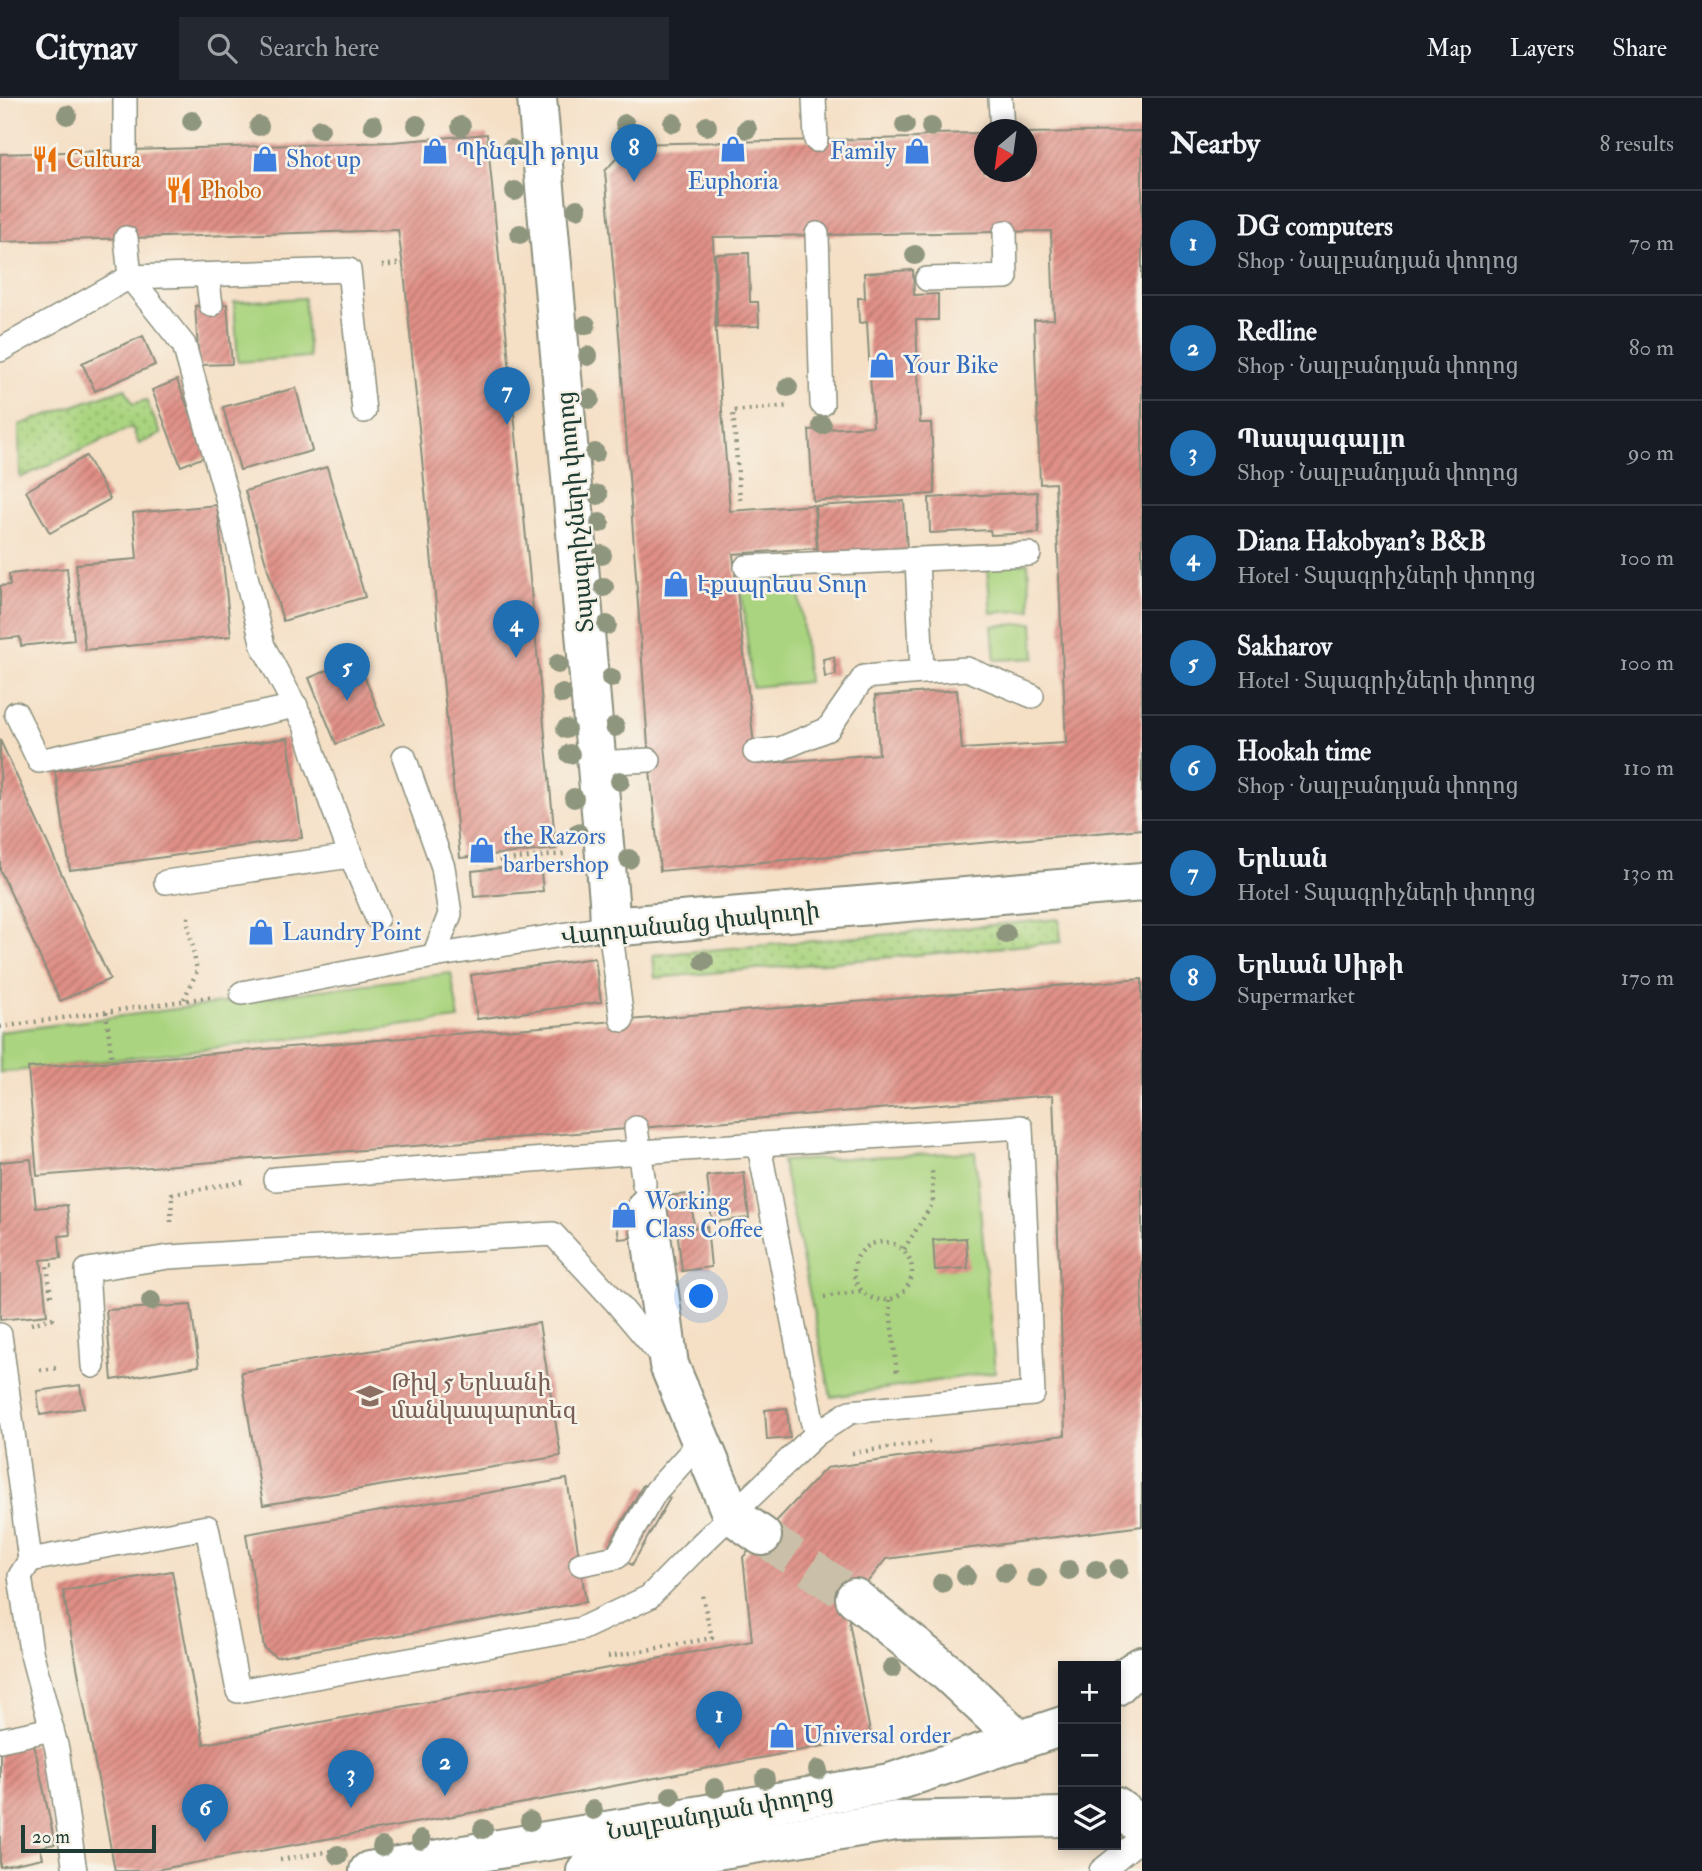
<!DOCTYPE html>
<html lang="en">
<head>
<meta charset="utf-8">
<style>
	:root { --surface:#171b24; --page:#242831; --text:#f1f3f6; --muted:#9ea1a6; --line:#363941; --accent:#1f6fb2 }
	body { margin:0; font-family:"IM FELL Double Pica","Noto Serif Armenian",serif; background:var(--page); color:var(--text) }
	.controls { position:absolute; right:21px; bottom:21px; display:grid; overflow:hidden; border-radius:0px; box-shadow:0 4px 10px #0003 }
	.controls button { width:63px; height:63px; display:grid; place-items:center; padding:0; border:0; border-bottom:2px solid var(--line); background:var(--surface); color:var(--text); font:35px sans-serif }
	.compass { position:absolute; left:974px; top:21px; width:63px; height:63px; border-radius:50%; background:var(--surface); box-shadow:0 4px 10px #0003; rotate:209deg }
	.scale { position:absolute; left:21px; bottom:18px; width:135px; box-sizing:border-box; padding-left:7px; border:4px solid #1f3d34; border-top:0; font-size:19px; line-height:24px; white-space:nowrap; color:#1f3d34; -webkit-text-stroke:5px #f7f3e8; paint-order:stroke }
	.you { position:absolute; left:702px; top:1199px; width:24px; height:24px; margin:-18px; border:5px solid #fff; border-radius:50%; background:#1a73e8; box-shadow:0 0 0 10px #1a73e833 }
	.badge { display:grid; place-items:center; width:46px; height:46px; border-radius:50%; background:var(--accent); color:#fff; font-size:23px; font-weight:700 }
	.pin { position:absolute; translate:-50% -58px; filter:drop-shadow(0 2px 4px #0008) }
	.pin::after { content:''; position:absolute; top:37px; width:24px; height:21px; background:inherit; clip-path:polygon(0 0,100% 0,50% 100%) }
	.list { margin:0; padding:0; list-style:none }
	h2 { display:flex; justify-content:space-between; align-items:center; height:91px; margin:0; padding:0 28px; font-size:30px }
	h2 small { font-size:23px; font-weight:400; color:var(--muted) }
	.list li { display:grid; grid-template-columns:46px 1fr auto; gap:21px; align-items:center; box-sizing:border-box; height:105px; padding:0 28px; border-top:2px solid var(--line) }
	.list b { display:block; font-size:26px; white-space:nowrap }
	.list p { margin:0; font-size:23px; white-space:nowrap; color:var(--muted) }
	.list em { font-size:23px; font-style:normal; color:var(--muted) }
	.icon { flex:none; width:38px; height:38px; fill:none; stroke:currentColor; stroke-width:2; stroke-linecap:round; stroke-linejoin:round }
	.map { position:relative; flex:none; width:1142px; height:1773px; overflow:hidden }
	header { display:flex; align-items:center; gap:42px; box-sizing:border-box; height:98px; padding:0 35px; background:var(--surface); border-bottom:2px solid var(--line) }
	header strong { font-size:33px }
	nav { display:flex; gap:38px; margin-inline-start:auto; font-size:24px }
	.search { width:490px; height:63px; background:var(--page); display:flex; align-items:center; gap:18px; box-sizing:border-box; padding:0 24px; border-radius:0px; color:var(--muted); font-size:26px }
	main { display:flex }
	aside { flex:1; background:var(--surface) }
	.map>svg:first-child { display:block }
</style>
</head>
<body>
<header>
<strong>Citynav</strong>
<div class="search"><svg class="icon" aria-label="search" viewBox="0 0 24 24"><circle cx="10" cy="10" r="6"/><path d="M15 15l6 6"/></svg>Search here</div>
<nav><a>Map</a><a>Layers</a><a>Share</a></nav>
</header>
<main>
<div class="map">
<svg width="1142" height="1773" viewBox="0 0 1142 1773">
	<defs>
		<pattern id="grass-dots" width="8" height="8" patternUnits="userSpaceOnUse" patternTransform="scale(1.75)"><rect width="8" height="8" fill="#aad47f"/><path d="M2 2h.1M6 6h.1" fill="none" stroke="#8aad69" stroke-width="1.8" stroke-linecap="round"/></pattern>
		<pattern id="building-hatch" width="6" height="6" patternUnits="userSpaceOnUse" patternTransform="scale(1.75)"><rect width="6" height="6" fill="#e08f86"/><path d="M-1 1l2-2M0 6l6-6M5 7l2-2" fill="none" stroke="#b5766e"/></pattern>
	</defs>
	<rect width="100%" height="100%" fill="#f7f3e8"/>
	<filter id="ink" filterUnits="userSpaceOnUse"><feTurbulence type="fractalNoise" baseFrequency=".0143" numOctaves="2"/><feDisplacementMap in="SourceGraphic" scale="14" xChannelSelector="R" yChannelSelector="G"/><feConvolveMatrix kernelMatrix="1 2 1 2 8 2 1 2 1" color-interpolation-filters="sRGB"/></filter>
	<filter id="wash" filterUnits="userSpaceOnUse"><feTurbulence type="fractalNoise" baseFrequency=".00686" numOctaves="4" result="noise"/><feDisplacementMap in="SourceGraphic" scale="28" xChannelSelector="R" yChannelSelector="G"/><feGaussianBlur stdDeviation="1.57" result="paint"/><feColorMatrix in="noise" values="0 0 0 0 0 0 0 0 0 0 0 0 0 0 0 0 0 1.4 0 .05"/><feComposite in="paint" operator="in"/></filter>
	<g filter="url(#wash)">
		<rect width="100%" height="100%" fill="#f5dfc5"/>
		<!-- grass -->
		<g fill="url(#grass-dots)" stroke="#64885a" stroke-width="2">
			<polygon points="125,290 133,306 146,302 161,336 139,346 132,329 20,380 19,327"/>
			<polygon points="1059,821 1061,844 655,880 653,857"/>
		</g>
		<!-- green -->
		<g fill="#aad47f" stroke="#64885a" stroke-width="2">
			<polygon points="304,200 309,259 238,264 234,204"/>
			<polygon points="1028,465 1031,512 991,515 987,468"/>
			<polygon points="798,480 808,584 752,589 741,486"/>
			<polygon points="1033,525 1035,560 995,562 992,528"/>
			<polygon points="451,875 459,921 0,975 0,934"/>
			<polygon points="975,1054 995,1274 831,1299 782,1063"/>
		</g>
		<g id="blocks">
			<!-- building -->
			<g fill="url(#building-hatch)" fill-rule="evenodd">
				<path d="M1142 33V731L660 773 649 662 619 237 605 73 629 46 916 40 928 36 984 35V74H1026V35ZM1051 133 1054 221 1034 222 1040 386 1055 385 1066 645 962 651 957 592 875 598 879 656 756 666 733 456 817 450 814 407 730 413 716 237 713 139Z"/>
				<polygon points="487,36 556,751 460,760 405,183 398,132 0,144 0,56 392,44"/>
				<polygon points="749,155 750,204 758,204 759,228 717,229 715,156"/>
				<polygon points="913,172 914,197 938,196 938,222 916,222 920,325 931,325 935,396 813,403 809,332 873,328 867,224 859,225 858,200 865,200 864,175"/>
				<polygon points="227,206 232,266 199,267 195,208"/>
				<polygon points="143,238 155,267 95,293 82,265"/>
				<polygon points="177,282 207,358 181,368 152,292"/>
				<polygon points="296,290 312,353 240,372 223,309"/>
				<polygon points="86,358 110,401 50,435 26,393"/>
				<polygon points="327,369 365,499 283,523 245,393"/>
				<polygon points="1037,394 1039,435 991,437 990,432 930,435 929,400"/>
				<polygon points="904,403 907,453 818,458 815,408"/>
				<polygon points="217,407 231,538 85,552 76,466 137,461 133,415"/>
				<polygon points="67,470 74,542 21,548 20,539 0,541 0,488 10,487 9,476"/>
				<polygon points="834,559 836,577 825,579 823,561"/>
				<polygon points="357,560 384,627 336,646 309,580"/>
				<polygon points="288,640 302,740 70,772 55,673"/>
				<polygon points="0,642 110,881 60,903 0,772"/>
				<polygon points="540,766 543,793 474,799 472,773"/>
				<polygon points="595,860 601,904 477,921 471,877"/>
				<polygon points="1142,881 1142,1428 886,1461 850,1506 849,1524 871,1639 503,1709 150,1773 115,1773 63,1493 172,1473 204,1646 752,1543 743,1459 826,1370 1065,1337 1053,997 37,1078 28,970"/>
				<polygon points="31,1061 36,1110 67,1107 70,1137 59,1138 61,1160 41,1162 47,1217 0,1222 0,1064"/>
				<polygon points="744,1075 749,1120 712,1124 707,1078"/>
				<polygon points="691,1096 694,1130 707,1128 711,1169 682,1173 677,1131 663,1132 660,1098"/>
				<polygon points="635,1107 639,1139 619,1141 615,1111"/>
				<polygon points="966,1140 968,1170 935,1172 933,1142"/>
				<polygon points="191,1207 199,1268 112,1282 106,1212"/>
				<polygon points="539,1225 561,1358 263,1407 241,1274"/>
				<polygon points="80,1287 84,1310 40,1317 37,1293"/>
				<polygon points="787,1310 790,1340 767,1342 765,1312"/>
				<polygon points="567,1381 586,1504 276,1559 264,1550 246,1436"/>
				<polygon points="643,1387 670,1400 632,1467 606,1453"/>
				<polygon points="34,1646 55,1746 40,1749 43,1760 0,1769 0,1653"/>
			</g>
		</g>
	</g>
	<g filter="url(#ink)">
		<use href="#blocks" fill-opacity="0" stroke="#8a8e7c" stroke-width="2"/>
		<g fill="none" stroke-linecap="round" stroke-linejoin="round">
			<!-- minor-tunnel -->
			<polyline stroke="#cabfa8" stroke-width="38" stroke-dasharray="38 19" stroke-linecap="butt" points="762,1438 855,1500"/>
			<!-- service casing -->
			<g stroke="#8a8e7c" stroke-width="26">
				<g id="service">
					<polyline points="814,0 816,42"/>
					<polyline points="1000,0 1002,32"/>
					<polyline points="125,52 125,0"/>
					<polyline points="817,136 822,306"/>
					<polyline points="126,140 130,179 349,172 364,313"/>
					<polyline points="207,177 211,207"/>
					<polyline points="927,181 1006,179 1005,134"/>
					<polyline points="0,252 130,179 184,247 227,400 263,548 305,627 317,666 351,758 377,820"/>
					<polyline points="746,469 1029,456"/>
					<polyline points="922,574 967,571 1032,598"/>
					<polyline points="16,615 39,663 296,608"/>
					<polyline points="755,654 780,651 828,631 864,579 922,574 917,461"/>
					<polyline points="404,659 443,769 450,816 434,858"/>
					<polyline points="597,665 649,662"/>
					<polyline points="166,784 351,758"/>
					<polyline points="242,895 434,858 610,829 622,922"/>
					<polyline points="636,1030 644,1086"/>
					<polyline points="759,1048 812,1322 816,1336"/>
					<polyline points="0,1237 30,1462 20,1478 31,1553 57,1651 75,1773"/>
					<polyline points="93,1268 87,1172 169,1159 553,1136 616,1204 665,1262"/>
					<polyline points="30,1462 207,1429 238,1593 581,1531 649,1499 693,1454 816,1336 850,1314 1033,1296 1021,1029 640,1054 275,1081"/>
					<polyline points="581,1466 617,1459 656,1393 701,1343"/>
					<polyline points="0,1642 52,1631"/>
					<polyline points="1101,1773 1142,1740"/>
				</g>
			</g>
			<!-- minor casing -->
			<g stroke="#8a8e7c" stroke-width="42">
				<g id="minor">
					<polyline points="537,0 609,802 610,829 1142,784"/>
					<polyline points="647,1109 669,1267 732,1417 762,1438"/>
					<polyline points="855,1500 949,1576 1020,1643"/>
				</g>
			</g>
			<!-- secondary casing -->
			<g stroke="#8a8e7c" stroke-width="42">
				<g id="secondary">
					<polyline points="1116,1588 1125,1579 1142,1568"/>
					<polyline points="1116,1709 1142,1728"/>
					<polyline points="369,1773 890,1685 1063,1628"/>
					<polyline points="586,1773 896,1723 1063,1719"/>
				</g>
			</g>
			<!-- path -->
			<g stroke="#8a8e7c" stroke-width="4.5" stroke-dasharray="2 5" stroke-linecap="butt">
				<polyline points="382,168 403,165"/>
				<polyline points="740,402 733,313 790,308"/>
				<polyline points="478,765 564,756"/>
				<polyline points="184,901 197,873 188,824 188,816"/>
				<polyline points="106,914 112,963"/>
				<polyline points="0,929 210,899"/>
				<polyline points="171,1124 172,1096 243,1084"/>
				<circle cx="883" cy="1173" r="29"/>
				<polyline points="904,1151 933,1105 932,1069"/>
				<polyline points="51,1198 47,1167 53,1167"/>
				<polyline points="824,1199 861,1193"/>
				<polyline points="889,1202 897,1276"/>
				<polyline points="31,1226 53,1220 53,1217"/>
				<polyline points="40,1272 59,1270"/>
				<polyline points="852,1355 930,1344"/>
				<polyline points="608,1559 712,1540 702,1496"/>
				<polyline points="280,1762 331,1753"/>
			</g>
			<!-- service -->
			<use href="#service" stroke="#fff" stroke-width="23"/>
			<!-- minor -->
			<use href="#minor" stroke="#fff" stroke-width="38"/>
			<!-- secondary -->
			<use href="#secondary" stroke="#fff" stroke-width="38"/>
		</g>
		<!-- trees -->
		<g fill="#8f967e">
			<circle cx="67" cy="17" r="10"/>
			<circle cx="192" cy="23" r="10"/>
			<circle cx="673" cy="25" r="10"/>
			<circle cx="625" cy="26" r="10"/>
			<circle cx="373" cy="27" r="10"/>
			<circle cx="417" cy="27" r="10"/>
			<circle cx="905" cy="27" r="10"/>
			<circle cx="259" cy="28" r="10"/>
			<circle cx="461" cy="28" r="10"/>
			<circle cx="707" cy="28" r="10"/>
			<circle cx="931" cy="29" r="10"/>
			<circle cx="320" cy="31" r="10"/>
			<circle cx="747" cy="31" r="10"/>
			<circle cx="511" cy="51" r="10"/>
			<circle cx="515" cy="93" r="10"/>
			<circle cx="577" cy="111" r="10"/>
			<circle cx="520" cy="136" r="10"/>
			<circle cx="915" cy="157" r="10"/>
			<circle cx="586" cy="227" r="10"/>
			<circle cx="588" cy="258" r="10"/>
			<circle cx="788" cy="289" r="10"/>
			<circle cx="590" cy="301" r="10"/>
			<circle cx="822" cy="327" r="10"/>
			<circle cx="595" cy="355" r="10"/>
			<circle cx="598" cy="397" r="10"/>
			<circle cx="600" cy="425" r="10"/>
			<circle cx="602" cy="457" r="10"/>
			<circle cx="604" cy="489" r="10"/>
			<circle cx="607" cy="527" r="10"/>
			<circle cx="558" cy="566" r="10"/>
			<circle cx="611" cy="580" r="10"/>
			<circle cx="562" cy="596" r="10"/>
			<circle cx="615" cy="629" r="10"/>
			<circle cx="566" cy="631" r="10"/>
			<circle cx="570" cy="656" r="10"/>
			<circle cx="620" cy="683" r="10"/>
			<circle cx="574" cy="700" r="10"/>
			<circle cx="578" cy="735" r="10"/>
			<circle cx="629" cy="761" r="10"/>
			<circle cx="1006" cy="836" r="10"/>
			<circle cx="704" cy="863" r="10"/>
			<circle cx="151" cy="1203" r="10"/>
			<circle cx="1119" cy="1471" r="10"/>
			<circle cx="1069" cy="1472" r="10"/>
			<circle cx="1096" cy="1472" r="10"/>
			<circle cx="1005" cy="1475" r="10"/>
			<circle cx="966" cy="1478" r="10"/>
			<circle cx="1037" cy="1480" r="10"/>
			<circle cx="942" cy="1485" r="10"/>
			<circle cx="892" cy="1570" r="10"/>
			<circle cx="818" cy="1672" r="10"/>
			<circle cx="765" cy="1681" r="10"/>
			<circle cx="715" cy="1690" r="10"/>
			<circle cx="671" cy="1698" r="10"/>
			<circle cx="593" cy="1712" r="10"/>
			<circle cx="530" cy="1723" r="10"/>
			<circle cx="483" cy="1731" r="10"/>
			<circle cx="421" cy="1742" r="10"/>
			<circle cx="382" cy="1749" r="10"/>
			<circle cx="338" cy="1757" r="10"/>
		</g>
	</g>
	<!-- icons -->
	<defs>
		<g id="shop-bare" transform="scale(2.1)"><path d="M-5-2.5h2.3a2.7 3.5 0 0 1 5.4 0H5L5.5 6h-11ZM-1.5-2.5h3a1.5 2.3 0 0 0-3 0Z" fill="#3f7fe0" stroke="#f7f3e8" stroke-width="2.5" paint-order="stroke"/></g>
		<g id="restaurant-bare" transform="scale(2.1)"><path d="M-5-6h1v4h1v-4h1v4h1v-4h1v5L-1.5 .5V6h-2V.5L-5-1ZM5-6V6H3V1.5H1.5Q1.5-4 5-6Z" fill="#e8710a" stroke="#f7f3e8" stroke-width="2.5" paint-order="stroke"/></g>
		<g id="school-bare" transform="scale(2.1)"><path d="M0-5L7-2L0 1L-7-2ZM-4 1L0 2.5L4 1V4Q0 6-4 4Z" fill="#8d6e63" stroke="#f7f3e8" stroke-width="2.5" paint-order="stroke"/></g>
	</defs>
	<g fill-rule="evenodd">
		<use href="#shop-bare" x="733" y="51"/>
		<use href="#shop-bare" x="435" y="53"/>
		<use href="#shop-bare" x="917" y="53"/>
		<use href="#restaurant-bare" x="45" y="61"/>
		<use href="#shop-bare" x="265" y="61"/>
		<use href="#restaurant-bare" x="179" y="92"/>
		<use href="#shop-bare" x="882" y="267"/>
		<use href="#shop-bare" x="676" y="486"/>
		<use href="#shop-bare" x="482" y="752"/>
		<use href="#shop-bare" x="261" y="834"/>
		<use href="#shop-bare" x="624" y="1117"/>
		<use href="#school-bare" x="370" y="1298"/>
		<use href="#shop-bare" x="782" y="1637"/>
	</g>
	<g text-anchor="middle" stroke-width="5" stroke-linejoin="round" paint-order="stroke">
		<!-- shop labels -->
		<g font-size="24" fill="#366cbe" stroke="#f7f3e8" text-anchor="start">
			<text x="456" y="61">Պինգվի թոյս</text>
			<text x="896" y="61" text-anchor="end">Family</text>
			<text x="286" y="69">Shot up</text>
			<text x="733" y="91" text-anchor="middle">Euphoria</text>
			<text x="903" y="275">Your Bike</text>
			<text x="697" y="494">Էքսպրեսս Տուր</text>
			<text x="503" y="746">the Razors<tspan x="503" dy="28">barbershop</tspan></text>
			<text x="282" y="842">Laundry Point</text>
			<text x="645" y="1111">Working<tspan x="645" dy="28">Class Coffee</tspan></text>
			<text x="803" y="1645">Universal order</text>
		</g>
		<!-- food labels -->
		<g font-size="24" fill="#c56008" stroke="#f7f3e8" text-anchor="start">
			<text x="66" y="69">Cultura</text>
			<text x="200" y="100">Phobo</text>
		</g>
		<!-- street labels -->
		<g font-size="24" fill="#1f3d34" stroke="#f7f3e8">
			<text transform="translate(575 414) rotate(-95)" y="8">Տպագրիչների փողոց</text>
			<text transform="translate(690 825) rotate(-6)" y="8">Վարդանանց փակուղի</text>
			<text transform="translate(720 1714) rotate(-10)" y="8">Նալբանդյան փողոց</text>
		</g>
		<!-- education labels -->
		<g font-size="24" fill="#785e54" stroke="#f7f3e8" text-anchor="start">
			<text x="391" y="1292">Թիվ 5 Երևանի<tspan x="391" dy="28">մանկապարտեզ</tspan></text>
		</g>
	</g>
</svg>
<div class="controls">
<button>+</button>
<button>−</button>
<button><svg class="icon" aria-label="layers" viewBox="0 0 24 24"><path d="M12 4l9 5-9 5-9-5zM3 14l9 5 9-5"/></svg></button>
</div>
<svg class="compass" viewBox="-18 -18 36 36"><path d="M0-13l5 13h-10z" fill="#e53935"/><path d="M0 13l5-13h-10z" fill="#9ea1a6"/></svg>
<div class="scale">20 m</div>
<div class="you"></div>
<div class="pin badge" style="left:719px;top:1651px">1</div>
<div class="pin badge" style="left:445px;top:1698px">2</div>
<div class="pin badge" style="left:351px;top:1710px">3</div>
<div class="pin badge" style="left:516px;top:560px">4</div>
<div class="pin badge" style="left:347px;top:603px">5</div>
<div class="pin badge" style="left:205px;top:1744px">6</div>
<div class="pin badge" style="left:507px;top:327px">7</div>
<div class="pin badge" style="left:634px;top:84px">8</div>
</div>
<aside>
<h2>Nearby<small>8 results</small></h2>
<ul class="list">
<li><span class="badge">1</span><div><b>DG computers</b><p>Shop · Նալբանդյան փողոց</p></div><em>70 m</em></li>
<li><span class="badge">2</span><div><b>Redline</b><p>Shop · Նալբանդյան փողոց</p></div><em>80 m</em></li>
<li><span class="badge">3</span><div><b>Պապագալլո</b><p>Shop · Նալբանդյան փողոց</p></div><em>90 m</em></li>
<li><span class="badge">4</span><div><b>Diana Hakobyan’s B&amp;B</b><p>Hotel · Տպագրիչների փողոց</p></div><em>100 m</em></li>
<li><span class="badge">5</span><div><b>Sakharov</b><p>Hotel · Տպագրիչների փողոց</p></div><em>100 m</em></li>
<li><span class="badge">6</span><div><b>Hookah time</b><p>Shop · Նալբանդյան փողոց</p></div><em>110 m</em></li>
<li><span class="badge">7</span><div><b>Երևան</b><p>Hotel · Տպագրիչների փողոց</p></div><em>130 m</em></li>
<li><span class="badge">8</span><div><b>Երևան Սիթի</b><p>Supermarket</p></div><em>170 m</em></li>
</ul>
</aside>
</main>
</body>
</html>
